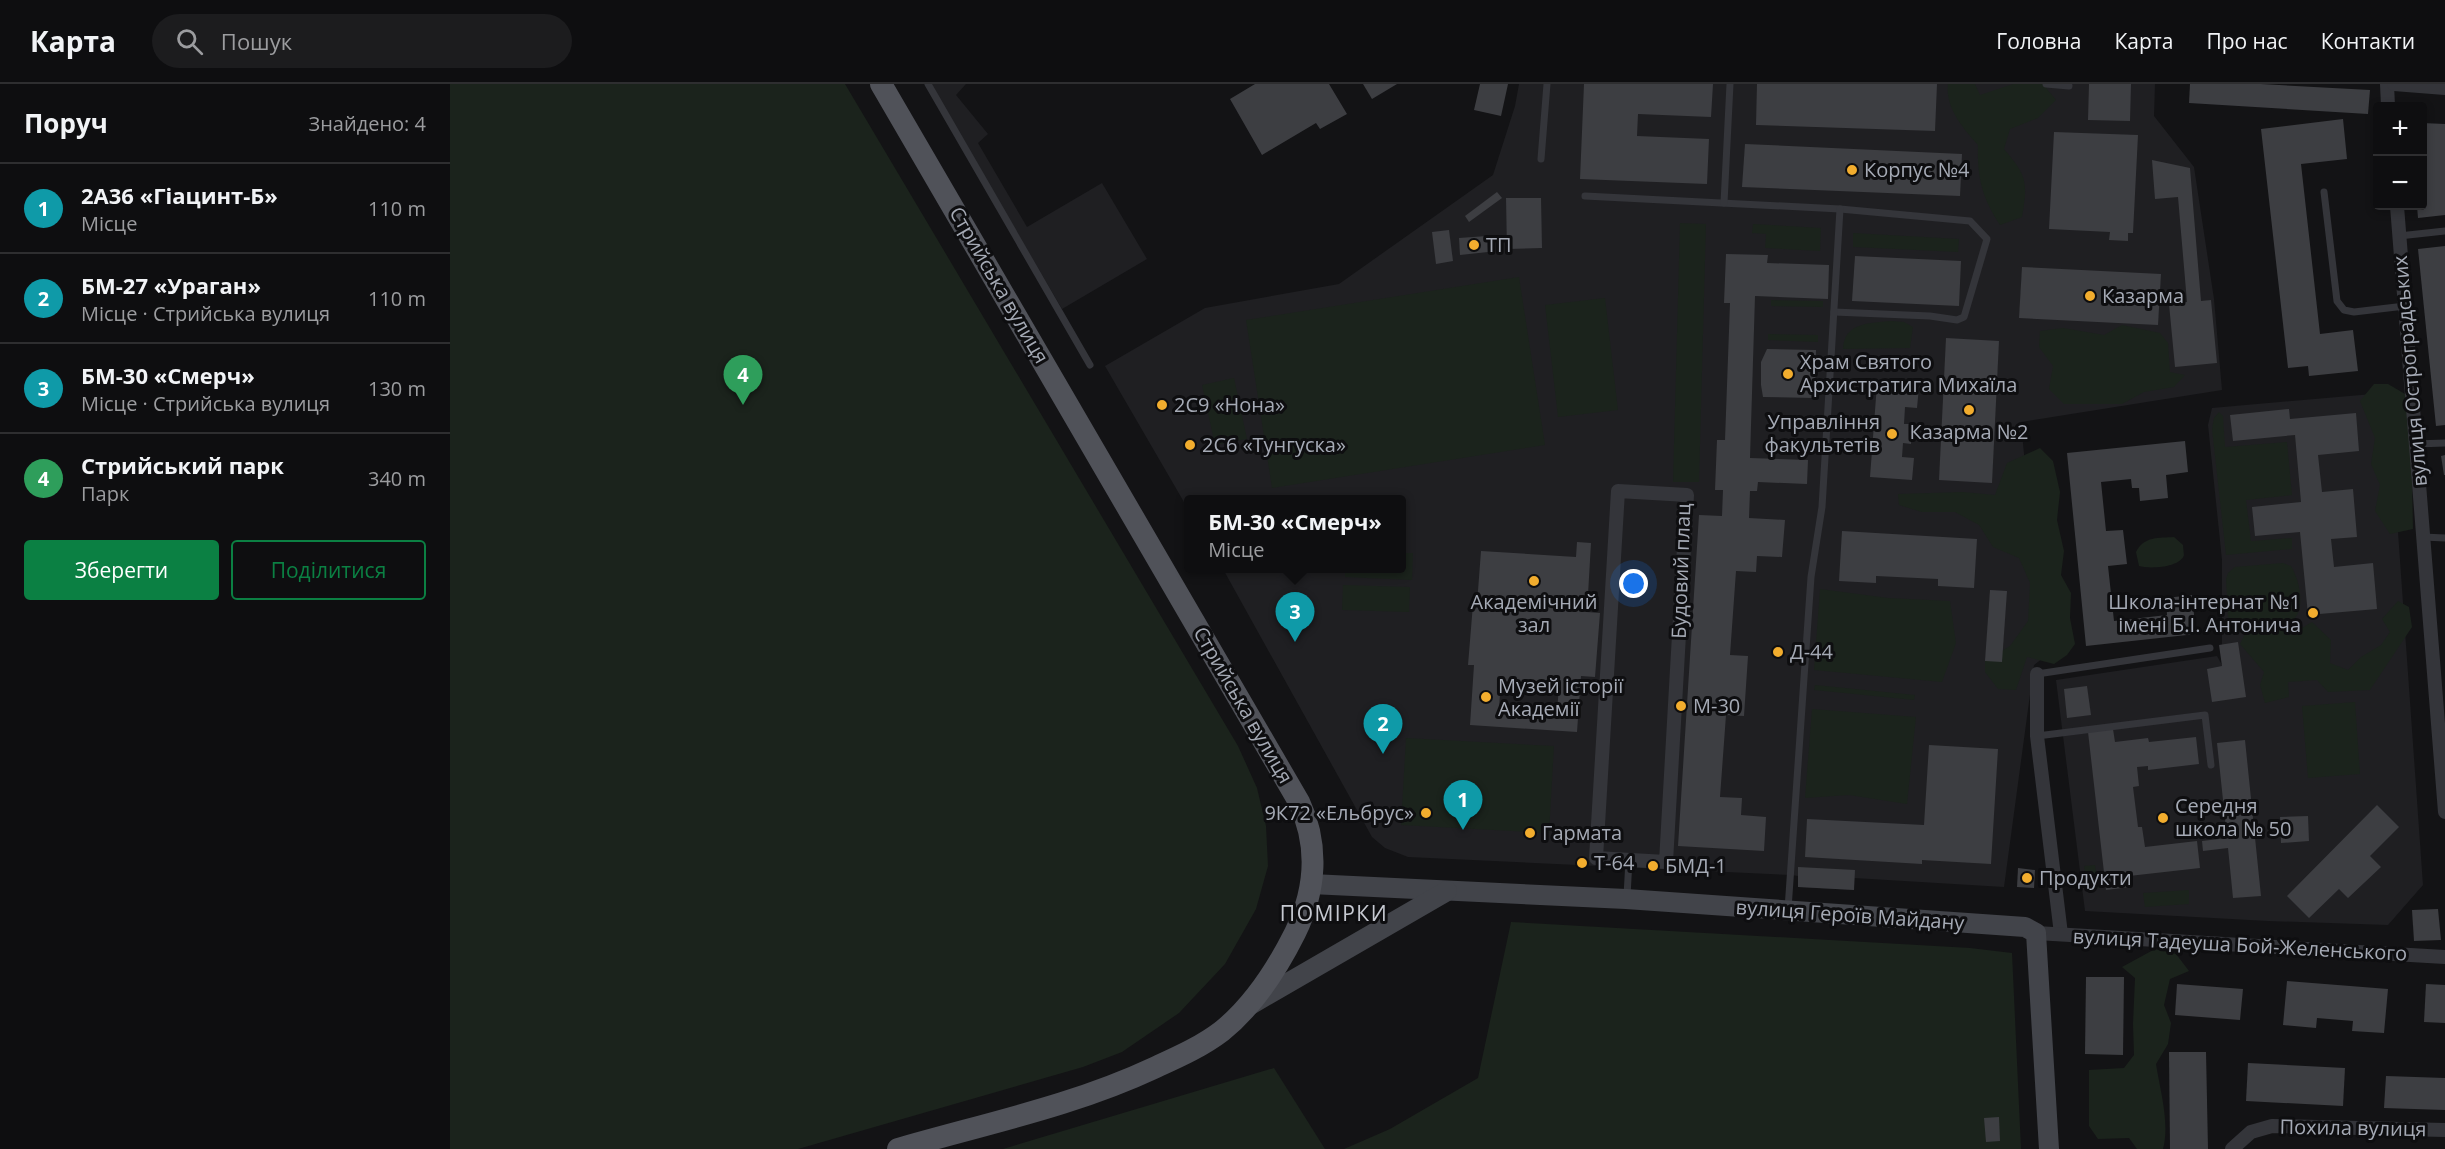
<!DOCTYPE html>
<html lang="uk">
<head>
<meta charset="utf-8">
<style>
	:root { --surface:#0e0e10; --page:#1c1c1e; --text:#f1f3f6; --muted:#9b9c9f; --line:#2e2e30; --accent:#0b8043 }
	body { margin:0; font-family:"Open Sans",sans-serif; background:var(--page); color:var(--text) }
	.controls { position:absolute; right:18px; top:18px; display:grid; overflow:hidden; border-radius:6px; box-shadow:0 3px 9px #0003 }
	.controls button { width:54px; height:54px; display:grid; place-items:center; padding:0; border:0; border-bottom:2px solid var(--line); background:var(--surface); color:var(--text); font:30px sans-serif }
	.you { position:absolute; left:1184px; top:500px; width:21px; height:21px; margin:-15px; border:4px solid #fff; border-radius:50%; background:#1a73e8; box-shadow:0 0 0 9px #1a73e833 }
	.badge { display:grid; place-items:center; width:39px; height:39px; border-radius:50%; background:var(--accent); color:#fff; font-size:20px; font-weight:700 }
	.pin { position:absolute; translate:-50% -50px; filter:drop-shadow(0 2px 3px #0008) }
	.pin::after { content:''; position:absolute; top:32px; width:21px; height:18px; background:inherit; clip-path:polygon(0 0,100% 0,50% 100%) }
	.popup { position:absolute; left:734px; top:411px; width:222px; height:78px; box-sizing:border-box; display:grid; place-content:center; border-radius:6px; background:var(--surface); filter:drop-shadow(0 2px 4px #0005); font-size:20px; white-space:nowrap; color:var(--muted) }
	.popup b { font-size:22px; color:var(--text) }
	.popup::after { content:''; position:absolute; left:50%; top:100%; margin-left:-12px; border:12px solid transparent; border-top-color:var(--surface) }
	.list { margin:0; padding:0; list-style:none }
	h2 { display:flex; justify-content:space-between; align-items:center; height:78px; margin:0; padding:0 24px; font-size:26px }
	h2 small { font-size:20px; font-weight:400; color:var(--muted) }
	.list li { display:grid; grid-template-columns:39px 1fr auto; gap:18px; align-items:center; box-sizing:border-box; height:90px; padding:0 24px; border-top:2px solid var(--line) }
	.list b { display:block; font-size:22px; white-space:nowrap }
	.list p { margin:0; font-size:20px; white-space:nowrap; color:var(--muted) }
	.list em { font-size:20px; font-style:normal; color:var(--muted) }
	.actions { display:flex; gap:12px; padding:18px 24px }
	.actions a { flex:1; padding:14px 0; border:2px solid var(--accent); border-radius:6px; text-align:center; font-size:21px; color:var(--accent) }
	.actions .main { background:var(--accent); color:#fff }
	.icon { flex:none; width:33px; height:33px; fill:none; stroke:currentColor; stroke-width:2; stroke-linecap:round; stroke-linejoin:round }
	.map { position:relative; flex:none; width:1995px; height:1065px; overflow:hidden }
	header { display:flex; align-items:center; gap:36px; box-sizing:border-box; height:84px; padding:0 30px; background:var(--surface); border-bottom:2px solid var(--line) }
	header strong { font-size:28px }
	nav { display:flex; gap:33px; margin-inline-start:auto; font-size:21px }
	.search { width:420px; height:54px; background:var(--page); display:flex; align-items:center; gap:15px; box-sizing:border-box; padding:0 21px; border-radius:33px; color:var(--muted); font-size:22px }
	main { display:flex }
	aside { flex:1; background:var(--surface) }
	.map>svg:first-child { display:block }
</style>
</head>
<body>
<header>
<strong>Карта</strong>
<div class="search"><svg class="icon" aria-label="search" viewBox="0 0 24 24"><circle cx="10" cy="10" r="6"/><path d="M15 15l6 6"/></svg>Пошук</div>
<nav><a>Головна</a><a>Карта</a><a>Про нас</a><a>Контакти</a></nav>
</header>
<main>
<aside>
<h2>Поруч<small>Знайдено: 4</small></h2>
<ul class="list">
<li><span class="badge" style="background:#0f9aa8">1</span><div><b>2А36 «Гіацинт-Б»</b><p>Місце</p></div><em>110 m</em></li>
<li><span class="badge" style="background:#0f9aa8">2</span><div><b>БМ-27 «Ураган»</b><p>Місце · Стрийська вулиця</p></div><em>110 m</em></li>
<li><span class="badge" style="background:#0f9aa8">3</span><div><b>БМ-30 «Смерч»</b><p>Місце · Стрийська вулиця</p></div><em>130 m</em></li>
<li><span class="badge" style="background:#2e9e5b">4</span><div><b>Стрийський парк</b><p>Парк</p></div><em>340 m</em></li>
</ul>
<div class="actions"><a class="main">Зберегти</a><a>Поділитися</a></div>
</aside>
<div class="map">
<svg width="1995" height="1065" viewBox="0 0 1995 1065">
	<rect width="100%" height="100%" fill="#131315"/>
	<!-- built -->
	<g fill="#1f1f22">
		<polygon points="480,0 516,0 506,11 538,50 528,59 577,143 652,99 697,175 612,225"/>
		<polygon points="1069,0 1705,0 1704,32 1744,83 1764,215 1772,306 1571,338 1593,574 1584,581 1554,803 1404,794 1404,806 1348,803 1348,792 1341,791 958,773 935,764 922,753 773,485 952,484 952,416 738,416 738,425 655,282 755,224 889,200 1043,91 1065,22"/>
		<polygon points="1934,309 1947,434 1973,801 1938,841 1818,837 1635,827 1606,596 1767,572 1772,581 1772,476 1758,341 1762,324"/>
	</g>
	<!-- green -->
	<g fill="#1b231c">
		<polygon points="0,0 395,0 788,662 807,704 816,742 818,782 806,825 775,880 729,929 672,968 633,983 348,1065 0,1065"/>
		<path d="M1498 0H1525L1530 11 1563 0H1593L1606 16 1588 34 1560 45 1554 65C1577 92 1578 98 1572 133L1550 141C1532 113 1527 94 1528 61 1513 44 1495 24 1498 0Z"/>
		<polygon points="1230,139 1256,140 1249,398 1223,398"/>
		<polygon points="1303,140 1371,144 1370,167 1315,164 1316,150 1302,149"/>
		<polygon points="1403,149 1509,155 1508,168 1403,163"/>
		<polygon points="1069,193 1095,361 822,404 796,236"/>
		<polygon points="1155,214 1168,326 1108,333 1095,221"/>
		<polygon points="1321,216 1373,217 1373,223 1321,222"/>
		<path d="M1441 237 1454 238 1463 243 1460 264 1393 265C1394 238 1421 239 1441 237Z"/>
		<polygon points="1672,241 1710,249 1718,259 1720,288 1735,291 1724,303 1694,308 1672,320 1614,320 1599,305 1603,282 1589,263 1590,247 1613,244 1654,251"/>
		<polygon points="1318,250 1368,251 1368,258 1318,256"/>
		<polygon points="784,294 797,355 765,361 752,301"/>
		<polygon points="1924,300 1938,300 1955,310 1961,352 1963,445 1940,450 1925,427 1930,401 1921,380 1925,354 1910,317"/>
		<polygon points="1769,328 1773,332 1775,363 1837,358 1842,411 1796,416 1801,457 1842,454 1842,465 1776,471 1762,345 1764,334"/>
		<polygon points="1590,364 1603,377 1610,408 1607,436 1614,467 1611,491 1621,509 1620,534 1625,560 1617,571 1604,580 1577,573 1566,606 1548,605 1535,588 1535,577 1560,562 1578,537 1580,499 1569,474 1543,463 1529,441 1505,428 1472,428 1449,421 1448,410 1513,408 1545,411 1557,379"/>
		<path d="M1724 453 1733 461C1733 462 1734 471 1734 471 1730 484 1699 485 1689 482L1686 468C1694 452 1709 454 1724 453Z"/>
		<polygon points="952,469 963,469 962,496 895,493 895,485 952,484"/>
		<path d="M1833 479 1841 482C1850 497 1856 526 1842 537L1783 538 1778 533 1776 495 1778 489 1785 483Z"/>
		<polygon points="893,501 960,503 959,528 892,526"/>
		<polygon points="1370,505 1438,514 1500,517 1506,559 1492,598 1364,586"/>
		<polygon points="1948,517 1959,523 1962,543 1920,606 1878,608 1867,596 1838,598 1839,613 1815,619 1810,601 1814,588 1790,560 1797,546 1852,544 1862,538 1881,556 1880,579 1898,586 1911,573 1931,561 1940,548 1932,535"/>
		<polygon points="1365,601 1465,611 1464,616 1364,606"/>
		<polygon points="1905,618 1910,690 1858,694 1852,622"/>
		<polygon points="1362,625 1466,633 1457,720 1399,711 1355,714"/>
		<polygon points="956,654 1104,662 1099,749 951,741"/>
		<polygon points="1645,781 1649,804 1638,806 1634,782"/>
		<polygon points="1739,806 1739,820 1695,823 1693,809"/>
		<polygon points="1061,838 1520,864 1562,869 1571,1065 894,1065 940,1045 1028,994"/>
		<path d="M1705 865 1726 870 1739 887 1720 895 1714 921 1721 939 1718 960 1706 980C1710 1006 1720 1039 1713 1065H1687L1679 1054 1648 1055 1639 1042V986L1674 984 1684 971 1683 940 1685 894 1672 883Z"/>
		<polygon points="824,984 875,1065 553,1065"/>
	</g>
	<!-- building -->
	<g fill="#3d3e42" fill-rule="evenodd">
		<polygon points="805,0 879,0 897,30 870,45 866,39 812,71 780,15"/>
		<polygon points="913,0 947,0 922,15"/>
		<polygon points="1030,0 1058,0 1051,32 1024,26"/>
		<polygon points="1134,0 1263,0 1261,33 1188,30 1187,52 1259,55 1257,100 1130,95"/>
		<polygon points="1307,0 1487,0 1485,47 1306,41"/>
		<polygon points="1639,0 1681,0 1680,37 1638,36"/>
		<polygon points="1740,0 1811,0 1920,6 1918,30 1739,19"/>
		<polygon points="1893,35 1897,75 1851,80 1870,250 1903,246 1908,287 1859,292 1858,282 1838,284 1811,45"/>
		<polygon points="1972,39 1995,40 1995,131 1968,134 1967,122 1972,122"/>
		<polygon points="1604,48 1688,51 1683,149 1678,149 1678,157 1659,156 1660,148 1599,145"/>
		<polygon points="1295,60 1512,70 1510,112 1292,103"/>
		<polygon points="1702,76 1740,84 1751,217 1761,216 1767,279 1725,283 1719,220 1737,218 1728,113 1705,115"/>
		<polygon points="1047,108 1052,114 1019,138 1015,132"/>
		<polygon points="1056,114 1091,114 1092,164 1057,165"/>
		<polygon points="999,146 1003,177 986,180 982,148"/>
		<polygon points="1037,152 1038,168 1010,171 1009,154"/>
		<polygon points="1995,162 1995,341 1986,342 1968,165"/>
		<polygon points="1276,170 1318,171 1317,179 1379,181 1378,215 1305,212 1300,374 1358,376 1357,400 1308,398 1307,407 1300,407 1299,434 1335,436 1332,473 1307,472 1306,488 1286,487 1280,571 1298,572 1294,632 1276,631 1270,713 1292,714 1291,731 1316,733 1314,767 1228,762 1249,431 1272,432 1273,406 1265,406 1267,356 1275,356 1280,219 1274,219"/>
		<polygon points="1405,172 1511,177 1509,222 1402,217"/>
		<polygon points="1572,183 1711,190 1708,241 1569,234"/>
		<polygon points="1496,254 1549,257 1542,399 1489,396"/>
		<polygon points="1317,265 1366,266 1365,314 1313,313 1311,301 1311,278"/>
		<polygon points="1427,300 1469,303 1467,324 1455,323 1454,340 1462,340 1461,360 1453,359 1452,373 1464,374 1462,396 1420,393"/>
		<polygon points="1839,325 1840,335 1906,329 1909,367 1868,371 1872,408 1903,405 1907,453 1881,455 1884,483 1923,479 1927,525 1858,531 1850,448 1805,452 1802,423 1851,418 1845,351 1783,357 1780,331"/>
		<polygon points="1735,357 1738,388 1716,391 1718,414 1690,417 1689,404 1682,404 1681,395 1651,398 1656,447 1673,446 1677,480 1658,482 1664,537 1717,531 1716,514 1742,511 1746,550 1636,562 1617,369"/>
		<polygon points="1995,371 1995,391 1994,391 1991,372"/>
		<polygon points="1392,447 1527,455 1524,504 1488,502 1488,495 1426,492 1426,499 1389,497"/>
		<path d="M1127 458 1141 459 1137 528 1150 529 1145 593 1131 592 1127 648 1020 641 1024 581H1018L1023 520H1027L1031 467 1126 473ZM1051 597 1109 601 1107 629 1049 624Z"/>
		<polygon points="1540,506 1557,507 1552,578 1535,577"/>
		<polygon points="1788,558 1796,613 1762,618 1757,585 1772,582 1769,561"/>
		<polygon points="1637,602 1641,631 1617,634 1614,605"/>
		<polygon points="1663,645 1665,658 1698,654 1699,658 1746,653 1749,680 1698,686 1698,682 1687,683 1689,702 1683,703 1688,743 1692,743 1695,763 1747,757 1750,784 1679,792 1680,803 1656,806 1638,648"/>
		<polygon points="1795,656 1811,812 1783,814 1778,764 1753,767 1752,757 1777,754 1767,659"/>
		<polygon points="1479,661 1548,665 1541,780 1472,776 1472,780 1355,773 1357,735 1474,741"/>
		<polygon points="1927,721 1949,743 1920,772 1931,783 1898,814 1889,805 1859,834 1837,812"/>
		<polygon points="1858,732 1859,757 1831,759 1830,733"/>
		<polygon points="1348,783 1405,786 1404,806 1348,803"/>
		<polygon points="1568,784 1585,786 1584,804 1567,803"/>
		<polygon points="1988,825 1991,856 1964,857 1962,826"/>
		<polygon points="1636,893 1674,893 1673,971 1635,970"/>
		<polygon points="1837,897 1938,905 1934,949 1902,947 1903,937 1867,934 1866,944 1833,941"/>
		<polygon points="1727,900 1793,905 1790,936 1725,931"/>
		<polygon points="1976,900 1995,901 1995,939 1974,938"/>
		<polygon points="1719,968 1756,968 1758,1065 1720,1065"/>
		<polygon points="1798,979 1895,984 1893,1022 1796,1017"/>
		<polygon points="1936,992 1995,994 1995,1026 1934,1024"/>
		<polygon points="1549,1033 1550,1057 1536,1058 1534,1034"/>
	</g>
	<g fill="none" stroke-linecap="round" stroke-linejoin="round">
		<!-- lane -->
		<g stroke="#34353a" stroke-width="7">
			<polyline points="478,0 640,281"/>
			<polyline points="1596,0 1619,2"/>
			<polyline points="1091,75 1097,0"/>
			<polyline points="1874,108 1887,217 1894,226 1904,228 1955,222"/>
			<polyline points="1135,112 1390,125 1520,137 1537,155 1514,233 1507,236 1480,232 1384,228"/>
			<polyline points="1274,119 1280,0"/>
			<polyline points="1949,152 1995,147"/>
			<polyline points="1966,360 1995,359"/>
			<polyline points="1973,453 1995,454"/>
			<polyline points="1587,590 1760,564"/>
			<polyline points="1587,652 1755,631 1761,681"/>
			<polyline points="1177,812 1179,776"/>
			<polyline points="1338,825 1361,493 1372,423 1390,125"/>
		</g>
		<!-- street -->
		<g stroke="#34353a" stroke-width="14">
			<polyline points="1937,0 1938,22"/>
			<polyline points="1944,0 1995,4"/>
			<polyline points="1947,122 1995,728"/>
			<polygon points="1168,407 1237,411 1216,778 1146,774"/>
			<polyline points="1587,590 1587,652 1611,850"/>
			<polyline points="1586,849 1995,873"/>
			<polyline points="1782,1065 1801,1048 1822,1042 1995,1046"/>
		</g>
		<!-- secondary -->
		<g stroke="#42444a" stroke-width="20">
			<polyline points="861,800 1176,815 1575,843 1586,849 1599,1065"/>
			<polyline points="800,921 997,807"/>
		</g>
		<!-- primary -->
		<path stroke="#505259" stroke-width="22" d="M431 0 849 718C869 761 866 806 845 849 827 885 804 921 772 947 751 963 728 973 704 984 623 1022 534 1040 448 1065"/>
	</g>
	<!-- markers -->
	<g fill="#f2ad2e" stroke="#0e0e10" stroke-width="2">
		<circle cx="1402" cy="86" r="6"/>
		<circle cx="1024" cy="161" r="6"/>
		<circle cx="1640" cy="212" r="6"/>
		<circle cx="1338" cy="290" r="6"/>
		<circle cx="712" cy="321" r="6"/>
		<circle cx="1519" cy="326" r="6"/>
		<circle cx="1442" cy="350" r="6"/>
		<circle cx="740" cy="361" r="6"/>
		<circle cx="1084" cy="497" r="6"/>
		<circle cx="1863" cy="529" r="6"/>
		<circle cx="1328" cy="568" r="6"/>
		<circle cx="1036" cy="613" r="6"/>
		<circle cx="1231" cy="622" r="6"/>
		<circle cx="976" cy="729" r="6"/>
		<circle cx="1713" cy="734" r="6"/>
		<circle cx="1080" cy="749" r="6"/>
		<circle cx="1132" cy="779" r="6"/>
		<circle cx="1203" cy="782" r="6"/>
		<circle cx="1577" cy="794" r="6"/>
	</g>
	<g text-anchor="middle" stroke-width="6" stroke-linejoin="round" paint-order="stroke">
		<!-- poi labels -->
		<g font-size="20" fill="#a5aab5" stroke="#0e0e10" text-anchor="start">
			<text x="1414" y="93">Корпус №4</text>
			<text x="1036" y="168">ТП</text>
			<text x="1652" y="219">Казарма</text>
			<text x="1350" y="285">Храм Святого<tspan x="1350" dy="23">Архистратига Михаїла</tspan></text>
			<text x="724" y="328">2С9 «Нона»</text>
			<text x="1430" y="345" text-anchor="end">Управління<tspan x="1430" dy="23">факультетів</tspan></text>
			<text x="1519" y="355" text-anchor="middle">Казарма №2</text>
			<text x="752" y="368">2С6 «Тунгуска»</text>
			<text x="1084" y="525" text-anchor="middle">Академічний<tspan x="1084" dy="23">зал</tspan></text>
			<text x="1851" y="525" text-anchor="end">Школа-інтернат №1<tspan x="1851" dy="23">імені Б.І. Антонича</tspan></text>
			<text x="1340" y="575">Д-44</text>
			<text x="1048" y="609">Музей історії<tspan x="1048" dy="23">Академії</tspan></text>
			<text x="1243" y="629">М-30</text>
			<text x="1725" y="729">Середня<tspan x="1725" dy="23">школа № 50</tspan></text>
			<text x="964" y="736" text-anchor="end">9К72 «Ельбрус»</text>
			<text x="1092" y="756">Гармата</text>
			<text x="1144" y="786">Т-64</text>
			<text x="1215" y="789">БМД-1</text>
			<text x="1589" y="801">Продукти</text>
		</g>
		<!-- street labels -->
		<g font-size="20" fill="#a5aab5" stroke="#0e0e10">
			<text transform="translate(549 201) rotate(60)" y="7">Стрийська вулиця</text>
			<text transform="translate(1960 287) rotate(-95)" y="7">вулиця Остроградських</text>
			<text transform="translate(1231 487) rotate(-88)" y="7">Будовий плац</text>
			<text transform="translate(793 621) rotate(60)" y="7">Стрийська вулиця</text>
			<text transform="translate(1400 831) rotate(4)" y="7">вулиця Героїв Майдану</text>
			<text transform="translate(1790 861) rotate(3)" y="7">вулиця Тадеуша Бой-Желенського</text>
			<text transform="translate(1903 1044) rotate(1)" y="7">Похила вулиця</text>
		</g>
		<!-- neighbourhood labels -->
		<g font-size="21" letter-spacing="1.5" fill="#c6c9d1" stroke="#0e0e10">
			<text x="884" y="837">ПОМІРКИ</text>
		</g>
	</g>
</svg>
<div class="controls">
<button>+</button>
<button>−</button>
</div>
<div class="you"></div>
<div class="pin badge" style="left:1013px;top:746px;background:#0f9aa8">1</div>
<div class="pin badge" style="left:933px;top:670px;background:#0f9aa8">2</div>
<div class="pin badge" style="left:845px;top:558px;background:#0f9aa8">3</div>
<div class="popup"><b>БМ-30 «Смерч»</b>Місце</div>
<div class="pin badge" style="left:293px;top:321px;background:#2e9e5b">4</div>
</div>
</main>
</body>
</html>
